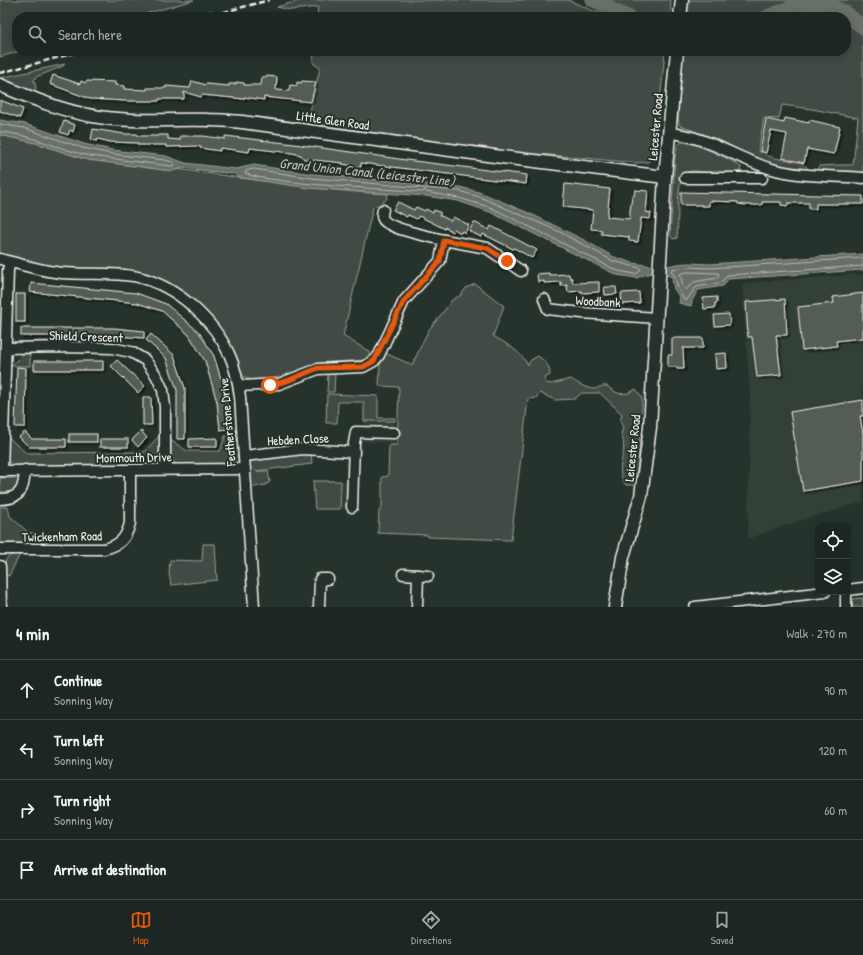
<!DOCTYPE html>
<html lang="en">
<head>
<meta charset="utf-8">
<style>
	:root { --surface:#1c2622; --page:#29322f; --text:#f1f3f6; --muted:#a0a5a5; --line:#3a4340; --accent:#ea580c }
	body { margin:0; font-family:"Patrick Hand",sans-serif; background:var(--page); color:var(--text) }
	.controls { position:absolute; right:12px; bottom:12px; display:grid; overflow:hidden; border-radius:8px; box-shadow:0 2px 10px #0003 }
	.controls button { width:36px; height:36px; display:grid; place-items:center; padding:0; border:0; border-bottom:1px solid var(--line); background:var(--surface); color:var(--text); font:20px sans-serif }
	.stop { position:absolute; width:12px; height:12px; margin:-9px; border:3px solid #ea580c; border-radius:50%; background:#fff }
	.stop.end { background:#ea580c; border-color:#fff; box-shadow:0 1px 4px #0008 }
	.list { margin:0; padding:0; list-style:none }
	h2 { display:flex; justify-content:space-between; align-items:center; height:52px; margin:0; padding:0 16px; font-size:17px }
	h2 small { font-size:13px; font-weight:400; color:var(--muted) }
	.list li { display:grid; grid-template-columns:26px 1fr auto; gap:12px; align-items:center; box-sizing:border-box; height:60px; padding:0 16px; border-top:1px solid var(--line) }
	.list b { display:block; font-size:15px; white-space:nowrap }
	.list p { margin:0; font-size:13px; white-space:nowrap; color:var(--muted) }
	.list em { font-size:13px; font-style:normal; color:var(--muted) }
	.icon { flex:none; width:22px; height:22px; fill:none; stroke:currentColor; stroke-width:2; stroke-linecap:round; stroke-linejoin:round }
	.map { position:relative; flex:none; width:863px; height:607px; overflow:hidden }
	.search { position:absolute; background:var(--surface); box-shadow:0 2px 10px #0003; left:12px; right:12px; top:12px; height:44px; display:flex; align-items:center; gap:10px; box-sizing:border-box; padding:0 14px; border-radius:16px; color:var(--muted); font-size:15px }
	.sheet { height:292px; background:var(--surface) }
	nav { display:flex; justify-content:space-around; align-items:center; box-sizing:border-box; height:56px; border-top:1px solid var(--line); background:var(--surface); font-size:11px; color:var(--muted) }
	nav a { display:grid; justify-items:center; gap:2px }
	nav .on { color:var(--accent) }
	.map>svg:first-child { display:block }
</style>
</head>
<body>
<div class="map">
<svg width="863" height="607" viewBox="0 0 863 607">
	<defs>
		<filter id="shadow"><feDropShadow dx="2" dy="2" stdDeviation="1" flood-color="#0009"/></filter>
	</defs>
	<rect width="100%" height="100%" fill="#26332d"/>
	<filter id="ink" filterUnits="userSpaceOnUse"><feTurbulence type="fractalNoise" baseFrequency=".025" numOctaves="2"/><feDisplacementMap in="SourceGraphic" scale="8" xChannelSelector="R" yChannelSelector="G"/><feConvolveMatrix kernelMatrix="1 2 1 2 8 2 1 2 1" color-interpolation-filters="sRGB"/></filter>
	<g filter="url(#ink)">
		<!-- built -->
		<g fill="#333f39">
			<polygon points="863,274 863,502 802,520 748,539 750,397 742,283"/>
			<rect x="364" y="421" width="31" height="21"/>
			<polygon points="341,481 356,481 355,510 340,509"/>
		</g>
		<!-- green -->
		<g fill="#414b45" stroke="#9a9e96">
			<polygon points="0,0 194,0 135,17 17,17 17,51 20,51 0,57"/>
			<polygon points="301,0 568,0 608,17 317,17 318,7 291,10 277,7"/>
			<polygon points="596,0 671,0 670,17 639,17"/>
			<polygon points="689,0 863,0 863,23 839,6 822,1 799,1 778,9 761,17 687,17"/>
			<polygon points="814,10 825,11 838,17 784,17 803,11"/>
			<path d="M846 23 863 35V175L816 171 819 166 836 165H853L858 118 812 109 782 105 779 119 764 118 758 151C775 161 789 159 806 166L808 170 805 172 773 165 742 152 717 139 680 126 678 118 682 51H846Z"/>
			<polygon points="314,51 665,51 655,155 648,162 637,163 552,155 510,153 307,125 320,68 313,63"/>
			<polygon points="65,64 63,66 36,77 34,80 36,88 34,91 29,92 0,80 0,78"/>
			<path d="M0 135 36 143 78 157 89 160 172 171 176 169C247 178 317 191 388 194 387 202 380 204 373 207L343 336 370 352 365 360 318 363 285 376 271 379 250 380 242 375 240 368 226 338 197 304 159 281 63 269 0 255Z"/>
			<path d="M681 142C691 141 733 160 741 167L740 172C728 176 716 173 704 172 698 172 691 169 686 173 675 179 679 226 677 238L673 239 670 235 675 158 677 146Z"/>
			<path d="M475 284 504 306 493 336C507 344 520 351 528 365L531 360 538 356C546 362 550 366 550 375L544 378 546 383 551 384 571 379C577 383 587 389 594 389 599 388 602 385 607 386 609 387 610 389 612 390 620 396 628 394 636 389L642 398V409L637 424V429L640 436 638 465 634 485H626C612 468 630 454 621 434L623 427 620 422 622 414 600 393H582L574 399 555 400 540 393 536 398 528 399 511 540 428 537V535L378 533 379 511 382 507V477L388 476 389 445H397L399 387 379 386 380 365 385 353 412 365 428 331 447 307 452 300 461 295 466 288Z"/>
			<polygon points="23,354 30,354 30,366 11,366"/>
			<polygon points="335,373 334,392 327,392 328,374"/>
			<polygon points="327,394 378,396 378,418 395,418 395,421 364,421 364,402 338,402 337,423 326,423"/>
			<polygon points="161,434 187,451 220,451 225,436 237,435 239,460 234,465 176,464 170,459 162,459 156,465 13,466 7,460 0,460 0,438 8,437 26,453 144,452"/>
			<polygon points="311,450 312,464 256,471 268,471 270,482 265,485 249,488 244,456"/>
			<polygon points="0,478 18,478 19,483 18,489 12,492 0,492"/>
			<polygon points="313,481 341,481 340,509 315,509"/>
			<polygon points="0,507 8,507 10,516 29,533 35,533 35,544 0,544"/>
			<polygon points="203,544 215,544 217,580 171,585 169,573 170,560 202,561"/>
			<path d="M20 554 9 576 5 575C5 561 3 555 20 554Z"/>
			<polygon points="863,598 863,607 852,607 852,599"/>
		</g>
		<!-- water -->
		<path fill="#676f68" stroke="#9fa39b" d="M0 120 25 124 84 144 112 150 166 156 185 163 236 169 254 165 312 174 460 187 482 193 533 215 584 240 614 257 633 263 652 266H668L677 264 688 263 710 264 863 254V270L728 279 723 286 698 290 692 301 691 306 679 303 680 298 674 289 672 277C660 271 648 272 637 278L617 275 490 212 458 201 426 196 308 188 238 177 235 174 183 168 172 171 89 160 78 157 36 143 0 135Z"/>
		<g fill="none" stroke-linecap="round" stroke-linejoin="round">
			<!-- shore -->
			<g stroke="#bcbdb5" stroke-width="1">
				<path d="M0 124 24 128 83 148 112 154 165 160 173 162 175 165 171 166 90 156C60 150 31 134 0 132"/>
				<path d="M254 169 312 178 423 188 425 189 427 188 459 191 480 197 560 232 613 261 640 268 641 270 636 274 618 271 492 208 459 198 426 192 425 190 423 192C377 188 330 187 284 181 273 179 254 178 245 173L246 171Z"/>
				<polyline points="863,258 726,267 710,268 688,267 672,269 671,271 675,276 678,288 684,300 686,301 696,287 720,283 728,275 863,266"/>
				<polygon points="688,272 718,273 719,275 717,278 694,282 686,290 683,286 680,274 682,273"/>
			</g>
			<!-- river -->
			<g stroke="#676f68" stroke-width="14">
				<polyline points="592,0 629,17"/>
				<polyline points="766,17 799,4 826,3 845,12 863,27"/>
			</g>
		</g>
		<!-- building -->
		<g fill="#525c55" stroke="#f4f1e8" filter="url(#shadow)">
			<polygon points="53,75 80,84 81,81 86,83 87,81 115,82 115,85 124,86 124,89 147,90 147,88 166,88 166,86 190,88 192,81 206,85 206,84 229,86 229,84 236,84 236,82 244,83 244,85 261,85 262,77 266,77 266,76 277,77 276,90 289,91 290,85 297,86 297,82 301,83 302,81 316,82 311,102 264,97 264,100 244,97 244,99 202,95 201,97 184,92 184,99 159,99 159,101 125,101 90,99 50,84"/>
			<polygon points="0,100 23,109 20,118 0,111"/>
			<polygon points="785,118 809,123 809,120 840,127 834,154 807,149 804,163 782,158 787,134 771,131 766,153 760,151 766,119 784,123"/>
			<polygon points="64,121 75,125 73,132 70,130 68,135 60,132"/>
			<polygon points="93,129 124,134 137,134 137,136 158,136 158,135 168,135 168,139 180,140 180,136 203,136 225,139 225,136 294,144 406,160 527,175 526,184 361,163 361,167 342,164 343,163 304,159 301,155 292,153 258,149 250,148 249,152 220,148 220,151 200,148 200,146 166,147 166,145 138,145 138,143 110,142 98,139 97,141 91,140"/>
			<polygon points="565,184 610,189 607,217 629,219 632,196 634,196 635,190 648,191 646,212 651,213 650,219 641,218 638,242 629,241 629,237 601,234 602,230 591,229 593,210 563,207"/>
			<polygon points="681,192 863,196 863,204 816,204 816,209 809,209 809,203 788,203 788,206 781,205 781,202 762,202 762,205 745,205 738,204 738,202 709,201 709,206 702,206 702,205 681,205"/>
			<polygon points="398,202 414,210 416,207 425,211 426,209 433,213 434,210 441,213 439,215 451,221 453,217 469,225 465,233 462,231 461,233 454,229 453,232 445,227 445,229 419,216 417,219 408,215 407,217 393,210"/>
			<polygon points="474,222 489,230 491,226 537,250 532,258 514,248 513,249 483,234 481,237 469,231"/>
			<polygon points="549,273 549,275 569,274 570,278 572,278 573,283 599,282 599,292 582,293 582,291 568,292 567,285 561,286 561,282 544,283 544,281 538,282 537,274"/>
			<polygon points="31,283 136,293 166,304 199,332 214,356 226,395 229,429 220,430 217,402 205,361 189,335 162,311 137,303 30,292"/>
			<polygon points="604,287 616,287 617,294 605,295"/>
			<polygon points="639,292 640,303 622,304 621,293"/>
			<polygon points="863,293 863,338 836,341 837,346 802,350 798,307 834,303 833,297"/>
			<rect x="16" y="294" width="9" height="28"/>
			<polygon points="717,297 717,303 715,303 715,308 704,309 703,298"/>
			<polygon points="785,299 787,335 776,335 781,375 757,377 752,337 748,337 746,302"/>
			<polygon points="729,314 730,325 715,326 714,315"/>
			<polygon points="21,328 114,328 144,331 144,338 116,336 21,336"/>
			<polygon points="151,334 174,355 185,388 185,439 177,439 177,390 166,358 146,340"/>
			<polygon points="672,338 703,338 703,348 683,348 684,369 677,369 677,367 668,367 668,355 672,355"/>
			<polygon points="726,353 727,368 716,369 715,354"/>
			<polygon points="117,360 145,386 138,393 111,366"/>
			<rect x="34" y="361" width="69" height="9"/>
			<polygon points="17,367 26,368 25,427 15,427"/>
			<polygon points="143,397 151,397 152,425 143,425"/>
			<polygon points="863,400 863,416 860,416 863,434 863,481 803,491 790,412"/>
			<polygon points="141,431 147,438 138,447 132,440"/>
			<polygon points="25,432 32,439 66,439 66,447 29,447 19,437"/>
			<rect x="69" y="434" width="28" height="8"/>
			<polygon points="217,438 217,447 189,447 189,439"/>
			<rect x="100" y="439" width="28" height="8"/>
		</g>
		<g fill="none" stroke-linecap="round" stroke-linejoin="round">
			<!-- minor casing -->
			<g stroke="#f4f1e8" stroke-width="13">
				<g id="minor">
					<path d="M669 133C708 136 736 159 772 169 801 177 833 176 863 178"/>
					<polyline points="685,178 762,178"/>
					<path d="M383 210C382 213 381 216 383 219 388 229 432 237 444 240"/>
					<path d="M0 259C20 264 41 271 62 273 87 275 113 272 138 277 177 286 214 320 230 356 236 369 238 382 240 397L254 607"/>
					<polyline points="544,299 548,309 582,313 657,318"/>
					<polyline points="6,348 64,347 112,348 131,352 145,360 156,375 163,390 165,407 165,469"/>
					<polyline points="239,386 279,384 318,369 363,367 374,361 379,355 404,301 440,261 444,240 487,248 521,271"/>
					<polyline points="244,456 303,449 354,452"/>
					<polyline points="0,471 245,469"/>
					<polyline points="2,471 8,270 10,262"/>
					<path d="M0 499C21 499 24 489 25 470"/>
					<polyline points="352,507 354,443 356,432 394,433"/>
					<path d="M0 549H104C120 545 126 539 130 523V471"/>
					<polyline points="0,566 1,607"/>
					<polyline points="403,574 418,575 417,607"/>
					<polyline points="418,575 428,576"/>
					<polyline points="848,590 863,588"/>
					<polyline points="319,607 320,579 328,579"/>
					<polyline points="695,607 825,592"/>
					<polyline points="846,607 846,592"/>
				</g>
			</g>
			<!-- major casing -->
			<g stroke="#f4f1e8" stroke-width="15">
				<g id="major">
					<polyline points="680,17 682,0"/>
					<path d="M0 85C29 97 62 111 93 116 131 123 170 119 209 120 220 120 231 121 242 122L502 157 665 177"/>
					<polyline points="615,607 623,557 641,496 650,427 665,177 677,51"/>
				</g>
			</g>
			<!-- minor -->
			<use href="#minor" stroke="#26332d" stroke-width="10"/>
			<!-- major -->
			<use href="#major" stroke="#26332d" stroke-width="12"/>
			<!-- rail -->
			<g stroke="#f4f1e8" stroke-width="2.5" stroke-dasharray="6 3" stroke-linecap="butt">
				<polyline points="189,17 212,11"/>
				<polyline points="206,17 269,0"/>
				<polyline points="0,73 82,51"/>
			</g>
		</g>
	</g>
	<g fill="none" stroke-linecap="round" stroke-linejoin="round" filter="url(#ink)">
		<!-- route -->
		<polyline stroke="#ea580c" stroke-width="5" points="270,385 287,381 318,368 363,367 374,361 404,301 440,261 444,240 487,248 507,261"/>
	</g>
	<g text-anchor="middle" stroke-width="4" stroke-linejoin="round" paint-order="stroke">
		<!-- street labels -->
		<g font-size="13" fill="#f4f1e8" stroke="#26332d">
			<text transform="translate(333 120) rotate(8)" y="5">Little Glen Road</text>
			<text transform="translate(655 127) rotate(-85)" y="5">Leicester Road</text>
			<text transform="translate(598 301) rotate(3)" y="5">Woodbank</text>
			<text transform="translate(86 336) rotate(2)" y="5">Shield Crescent</text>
			<text transform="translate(227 422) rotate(-95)" y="5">Featherstone Drive</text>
			<text transform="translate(298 439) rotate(-3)" y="5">Hebden Close</text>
			<text transform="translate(632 448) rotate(-84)" y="5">Leicester Road</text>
			<text transform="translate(134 457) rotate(-1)" y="5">Monmouth Drive</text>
			<text transform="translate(62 536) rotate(-1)" y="5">Twickenham Road</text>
		</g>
		<!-- water labels -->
		<g font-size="14" font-style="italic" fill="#bcbdb5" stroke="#26332d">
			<text transform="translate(367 172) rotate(6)" y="5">Grand Union Canal (Leicester Line)</text>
		</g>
	</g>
</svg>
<div class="controls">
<button><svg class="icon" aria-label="locate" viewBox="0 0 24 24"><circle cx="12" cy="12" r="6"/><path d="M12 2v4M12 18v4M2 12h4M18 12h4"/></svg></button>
<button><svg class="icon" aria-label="layers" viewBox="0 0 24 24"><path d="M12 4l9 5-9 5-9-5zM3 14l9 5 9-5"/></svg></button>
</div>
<div class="stop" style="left:270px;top:385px"></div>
<div class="stop end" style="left:507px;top:261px"></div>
<div class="search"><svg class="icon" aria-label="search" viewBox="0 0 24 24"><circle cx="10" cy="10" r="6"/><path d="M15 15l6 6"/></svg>Search here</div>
</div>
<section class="sheet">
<h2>4 min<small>Walk · 270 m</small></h2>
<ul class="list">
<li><svg class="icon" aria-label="ahead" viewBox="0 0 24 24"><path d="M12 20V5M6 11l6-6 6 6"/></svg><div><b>Continue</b><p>Sonning Way</p></div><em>90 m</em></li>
<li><svg class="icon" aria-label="left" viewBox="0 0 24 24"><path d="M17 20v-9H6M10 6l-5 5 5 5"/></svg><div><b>Turn left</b><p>Sonning Way</p></div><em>120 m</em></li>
<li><svg class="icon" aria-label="right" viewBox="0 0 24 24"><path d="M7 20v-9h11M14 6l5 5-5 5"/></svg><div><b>Turn right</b><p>Sonning Way</p></div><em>60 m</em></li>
<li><svg class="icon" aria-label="arrive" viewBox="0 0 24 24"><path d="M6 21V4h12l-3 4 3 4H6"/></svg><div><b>Arrive at destination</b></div></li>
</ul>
</section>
<nav>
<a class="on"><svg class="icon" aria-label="map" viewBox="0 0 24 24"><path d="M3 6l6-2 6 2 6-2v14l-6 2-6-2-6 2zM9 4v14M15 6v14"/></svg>Map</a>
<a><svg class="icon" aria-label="directions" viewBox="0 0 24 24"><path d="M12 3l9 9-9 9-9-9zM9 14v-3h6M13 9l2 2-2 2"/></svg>Directions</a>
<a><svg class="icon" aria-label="saved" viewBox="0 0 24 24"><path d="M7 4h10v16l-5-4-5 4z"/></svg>Saved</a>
</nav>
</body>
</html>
